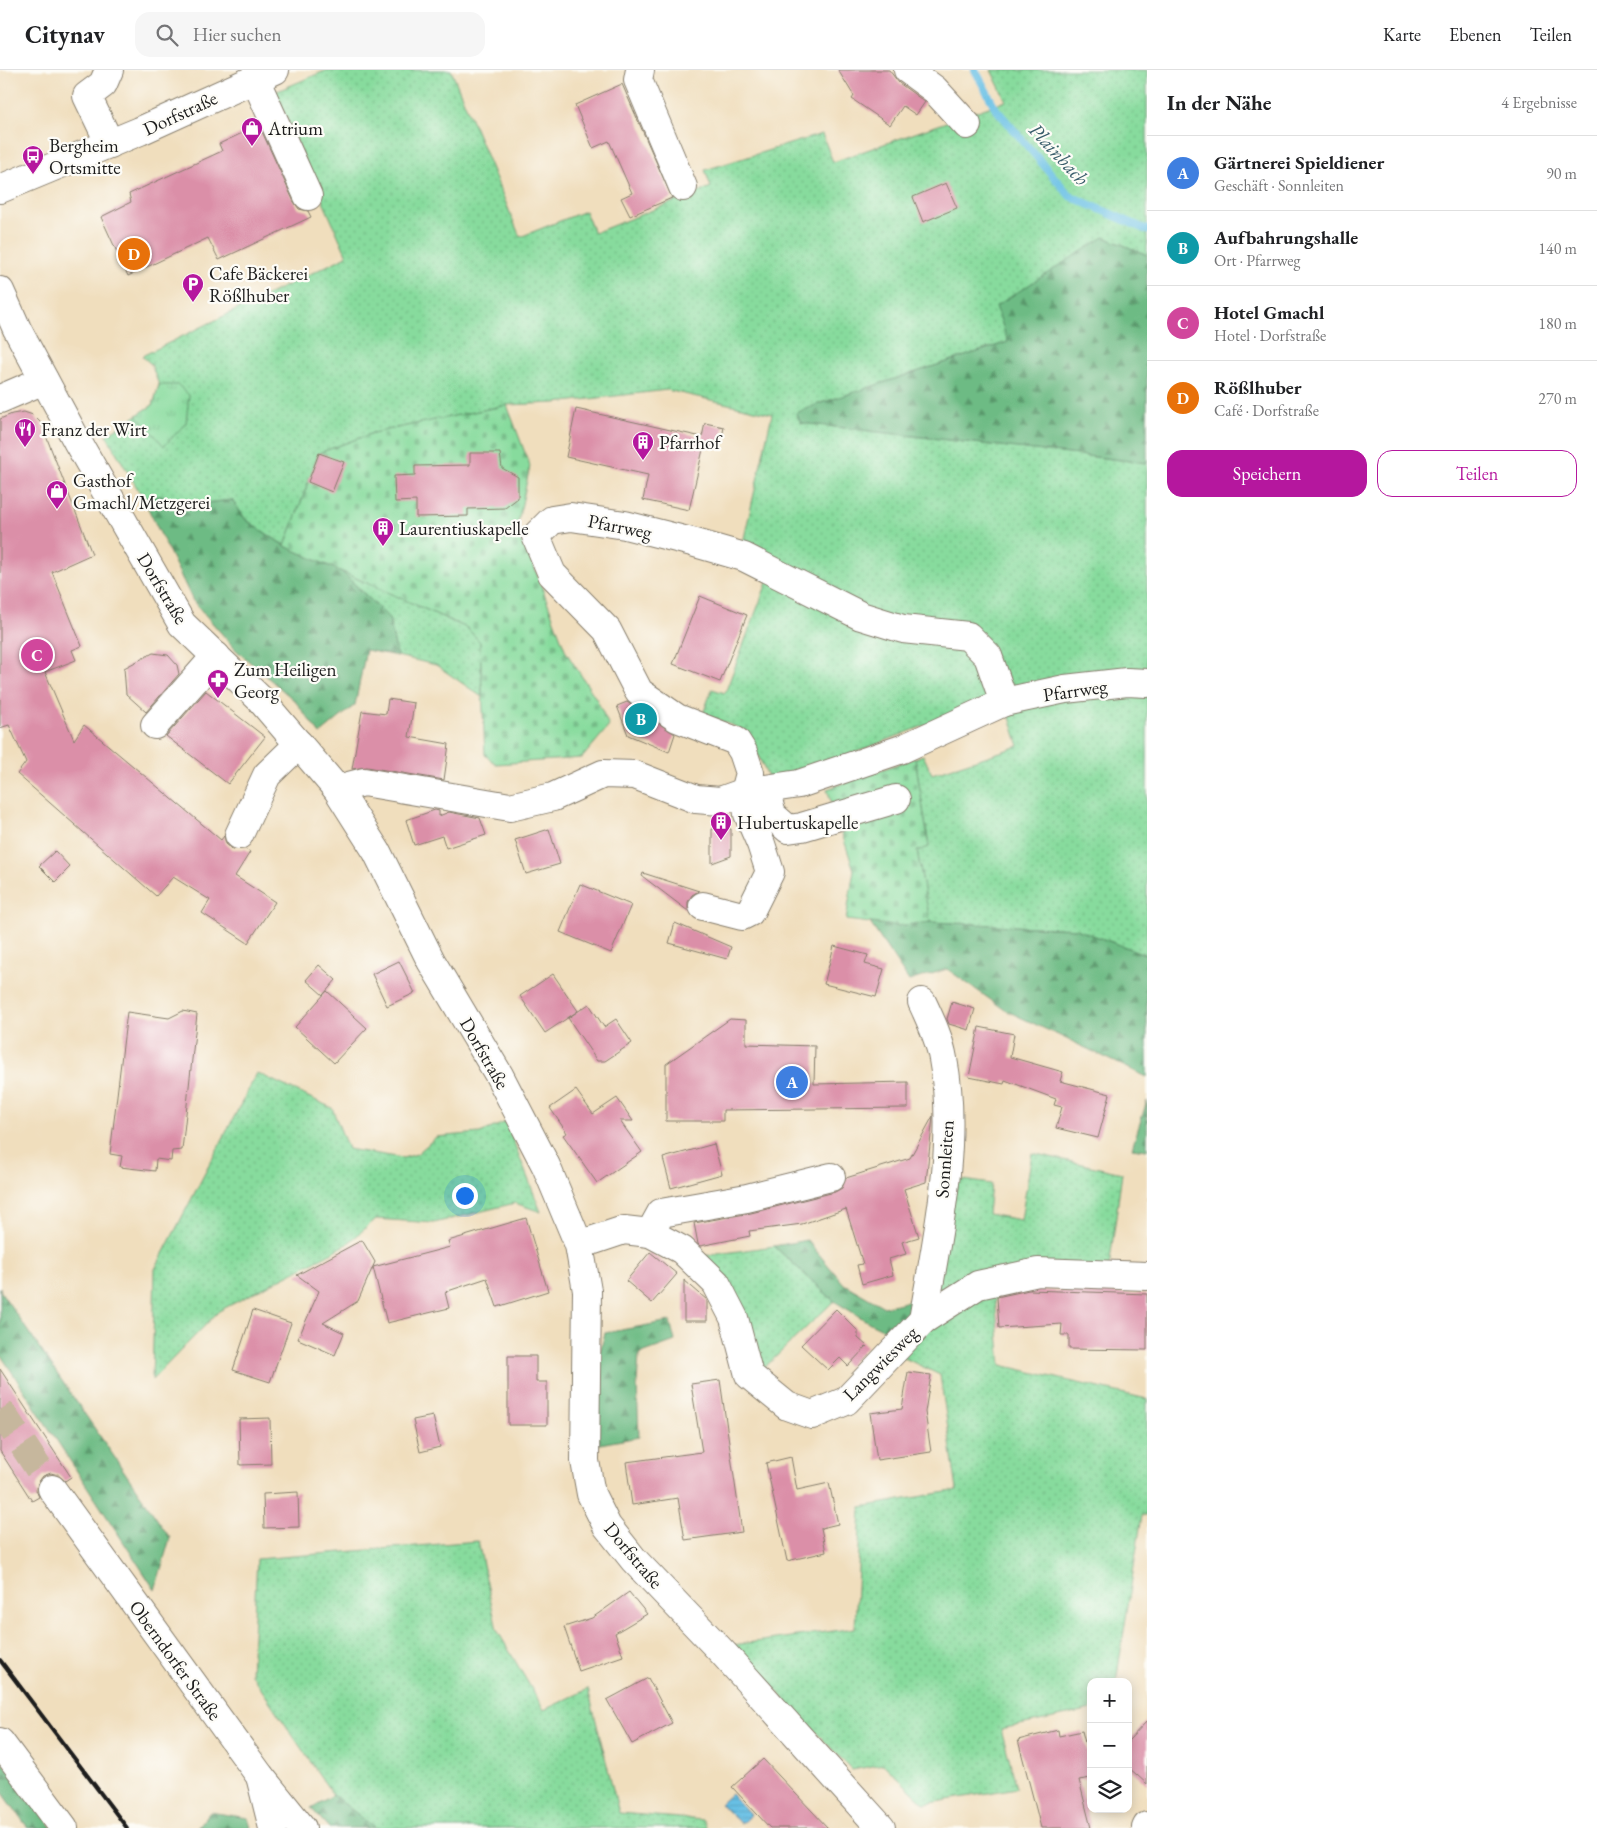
<!DOCTYPE html>
<html lang="de">
<head>
<meta charset="utf-8">
<style>
	:root { --surface:#fff; --page:#f6f6f6; --text:#202124; --muted:#757577; --line:#e0e0e0; --accent:#b5179e }
	body { margin:0; font-family:"EB Garamond",serif; background:var(--page); color:var(--text) }
	.controls { position:absolute; right:15px; bottom:15px; display:grid; overflow:hidden; border-radius:10px; box-shadow:0 2px 12px #0003 }
	.controls button { width:45px; height:45px; display:grid; place-items:center; padding:0; border:0; border-bottom:1px solid var(--line); background:var(--surface); color:var(--text); font:25px sans-serif }
	.you { position:absolute; left:464px; top:1125px; width:18px; height:18px; margin:-12px; border:4px solid #fff; border-radius:50%; background:#1a73e8; box-shadow:0 0 0 8px #1a73e833 }
	.badge { display:grid; place-items:center; width:32px; height:32px; border-radius:50%; background:var(--accent); color:#fff; font-size:16px; font-weight:700 }
	.pin { position:absolute; translate:-50% -50%; border:2px solid #fff; box-shadow:0 1px 5px #0006 }
	.list { margin:0; padding:0; list-style:none }
	h2 { display:flex; justify-content:space-between; align-items:center; height:65px; margin:0; padding:0 20px; font-size:21px }
	h2 small { font-size:16px; font-weight:400; color:var(--muted) }
	.list li { display:grid; grid-template-columns:32px 1fr auto; gap:15px; align-items:center; box-sizing:border-box; height:75px; padding:0 20px; border-top:1px solid var(--line) }
	.list b { display:block; font-size:19px; white-space:nowrap }
	.list p { margin:0; font-size:16px; white-space:nowrap; color:var(--muted) }
	.list em { font-size:16px; font-style:normal; color:var(--muted) }
	.actions { display:flex; gap:10px; padding:15px 20px }
	.actions a { flex:1; padding:11px 0; border:1px solid var(--accent); border-radius:15px; text-align:center; font-size:18px; color:var(--accent) }
	.actions .main { background:var(--accent); color:#fff }
	.icon { flex:none; width:28px; height:28px; fill:none; stroke:currentColor; stroke-width:2; stroke-linecap:round; stroke-linejoin:round }
	.map { position:relative; flex:none; width:1147px; height:1758px; overflow:hidden }
	header { display:flex; align-items:center; gap:30px; box-sizing:border-box; height:70px; padding:0 25px; background:var(--surface); border-bottom:1px solid var(--line) }
	header strong { font-size:24px }
	nav { display:flex; gap:28px; margin-inline-start:auto; font-size:18px }
	.search { width:350px; height:45px; background:var(--page); display:flex; align-items:center; gap:12px; box-sizing:border-box; padding:0 18px; border-radius:15px; color:var(--muted); font-size:19px }
	main { display:flex }
	aside { flex:1; background:var(--surface) }
	.map>svg:first-child { display:block }
</style>
</head>
<body>
<header>
<strong>Citynav</strong>
<div class="search"><svg class="icon" aria-label="search" viewBox="0 0 24 24"><circle cx="10" cy="10" r="6"/><path d="M15 15l6 6"/></svg>Hier suchen</div>
<nav><a>Karte</a><a>Ebenen</a><a>Teilen</a></nav>
</header>
<main>
<div class="map">
<svg width="1147" height="1758" viewBox="0 0 1147 1758">
	<defs>
		<pattern id="grass-dots" width="8" height="8" patternUnits="userSpaceOnUse" patternTransform="scale(1.25)"><rect width="8" height="8" fill="#87db9d"/><path d="M2 2h.1M6 6h.1" fill="none" stroke="#74bb87" stroke-width="1.8" stroke-linecap="round"/></pattern>
		<pattern id="forest-firs" width="22" height="20" patternUnits="userSpaceOnUse" patternTransform="scale(1.25)"><rect width="22" height="20" fill="#6dbb84"/><path d="M5 1l3.5 6h-7zM16 11l3.5 6h-7z" fill="#59976b"/></pattern>
		<pattern id="cemetery-stones" width="16" height="16" patternUnits="userSpaceOnUse" patternTransform="scale(1.25)"><rect width="16" height="16" fill="#87db9d"/><path d="M2 7V4a2 2 0 0 1 4 0v3zM10 15v-3a2 2 0 0 1 4 0v3z" fill="#74bb87"/></pattern>
		<pattern id="park-tufts" width="24" height="20" patternUnits="userSpaceOnUse" patternTransform="scale(1.25)"><rect width="24" height="20" fill="#87db9d"/><path d="M3 7l-1-3M5 7V3M7 7l1-3M15 17l-1-3M17 17v-4M19 17l1-3" fill="none" stroke="#74bb87"/></pattern>
		<pattern id="water-rules" width="6" height="5" patternUnits="userSpaceOnUse" patternTransform="scale(1.25)"><rect width="6" height="5" fill="#68c0e5"/><path d="M0 2.5h6" fill="none" stroke="#5aa4c4"/></pattern>
	</defs>
	<rect width="100%" height="100%" fill="#fdfcf7"/>
	<filter id="ink" filterUnits="userSpaceOnUse"><feTurbulence type="fractalNoise" baseFrequency=".02" numOctaves="2"/><feDisplacementMap in="SourceGraphic" scale="10" xChannelSelector="R" yChannelSelector="G"/><feConvolveMatrix kernelMatrix="1 2 1 2 8 2 1 2 1" color-interpolation-filters="sRGB"/></filter>
	<filter id="wash" filterUnits="userSpaceOnUse"><feTurbulence type="fractalNoise" baseFrequency=".0096" numOctaves="4" result="noise"/><feDisplacementMap in="SourceGraphic" scale="20" xChannelSelector="R" yChannelSelector="G"/><feGaussianBlur stdDeviation="1.12" result="paint"/><feColorMatrix in="noise" values="0 0 0 0 0 0 0 0 0 0 0 0 0 0 0 0 0 1.4 0 .05"/><feComposite in="paint" operator="in"/></filter>
	<g filter="url(#wash)">
		<rect width="100%" height="100%" fill="#f0debd"/>
		<!-- grass -->
		<g fill="url(#grass-dots)" stroke="#527c5c">
			<polygon points="327,0 451,0 520,167 585,141 594,163 711,117 705,100 822,64 833,92 1006,31 991,0 1147,0 1147,185 1104,167 1008,272 818,334 801,353 1147,393 1147,885 1076,859 930,852 917,780 929,776 915,688 923,685 932,704 1019,676 1003,625 800,704 768,707 747,661 703,644 712,619 725,623 768,510 738,495 772,344 667,320 555,333 507,335 373,363 319,383 285,476 246,450 232,430 188,435 163,426 143,428 106,365 153,335 159,315 151,294 142,286 347,186 275,22"/>
			<polygon points="342,502 467,558 480,572 482,627 436,595 397,586 389,548"/>
			<polygon points="257,1003 332,1038 348,1079 403,1088 417,1084 436,1067 480,1063 506,1052 541,1142 515,1133 434,1153 376,1149 346,1175 219,1241 152,1310 155,1199"/>
			<polygon points="1032,1083 1122,1103 1109,1198 942,1223 936,1217 957,1109 991,1114 988,1144 1021,1150"/>
			<polygon points="774,1176 834,1231 763,1299 703,1186"/>
			<polygon points="994,1217 1001,1295 1147,1329 1147,1445 1142,1445 1116,1612 1091,1612 1091,1640 1001,1659 1017,1718 925,1734 883,1694 852,1700 733,1575 855,1558 861,1437 957,1420 940,1305 900,1286 927,1257"/>
			<polygon points="478,1471 497,1560 544,1640 588,1619 619,1743 703,1750 707,1758 375,1758 333,1725 251,1604 257,1489"/>
		</g>
		<!-- forest -->
		<g fill="url(#forest-firs)" stroke="#446c50">
			<polygon points="1104,167 1147,185 1147,393 801,353 796,343 818,334 1008,272 996,236"/>
			<polygon points="163,426 188,435 232,430 246,450 285,476 342,502 389,548 397,586 366,580 355,635 320,664 295,631 236,580 193,531 143,428"/>
			<polygon points="931,852 1076,859 1147,885 1147,1007 1005,940 947,899 909,911 870,853 896,856"/>
			<polygon points="1147,1031 1147,1080 1132,1078"/>
			<polygon points="807,1170 844,1214 884,1237 916,1229 909,1251 897,1266 870,1253 834,1231 774,1176"/>
			<polygon points="0,1217 1,1222 170,1468 155,1520 0,1284"/>
			<polygon points="670,1251 675,1271 639,1284 637,1314 639,1367 594,1375 595,1300 605,1263"/>
			<polygon points="0,1688 52,1758 28,1758 0,1719"/>
			<polygon points="333,1725 375,1758 329,1758 311,1738"/>
			<polygon points="210,1742 248,1748 251,1758 197,1758"/>
		</g>
		<!-- cemetery -->
		<g fill="url(#cemetery-stones)" stroke="#527c5c">
			<polygon points="507,335 530,396 517,457 518,464 528,480 566,582 597,630 609,656 582,688 496,694 485,685 480,572 467,558 285,476 319,383 373,363"/>
			<polygon points="915,688 929,777 917,781 930,852 896,856 846,850 854,800 827,719"/>
		</g>
		<!-- park -->
		<polygon fill="url(#park-tufts)" stroke="#527c5c" points="159,315 178,315 189,325 186,353 164,376 137,345 153,335"/>
		<!-- water -->
		<polygon fill="url(#water-rules)" stroke="#426e80" points="731,1724 751,1745 741,1754 720,1734"/>
		<g fill="none" stroke-linecap="round" stroke-linejoin="round">
			<!-- stream -->
			<polyline stroke="#68c0e5" stroke-width="8" points="975,0 996,39 1070,126 1147,160"/>
		</g>
		<g id="blocks">
			<!-- building -->
			<g fill="#db8fa8">
				<polygon points="838,0 889,0 899,13 925,32 916,45 903,36 890,55 852,29 854,26"/>
				<polygon points="622,14 672,128 630,146 621,128 632,123 609,71 593,78 575,35"/>
				<polygon points="259,55 294,132 299,139 308,141 311,147 219,190 208,168 128,206 101,147 131,132 129,124 222,81 219,74"/>
				<polygon points="946,113 957,138 923,152 913,127"/>
				<polygon points="576,339 702,367 705,353 724,357 720,378 704,375 689,440 643,430 648,405 566,387"/>
				<polygon points="24,342 33,345 41,353 92,484 52,502 82,576 72,580 76,590 45,602 74,670 84,655 221,770 224,766 226,774 232,779 245,779 250,782 235,806 275,832 248,873 202,843 210,830 173,807 156,826 17,704 26,692 9,655 0,658 0,349 12,344"/>
				<polygon points="319,383 344,392 332,422 308,412"/>
				<polygon points="470,383 500,383 502,398 518,407 518,428 505,438 468,439 468,446 416,447 416,431 395,432 394,406 415,405 415,396 470,395"/>
				<polygon points="700,526 747,545 720,612 673,594"/>
				<polygon points="153,583 168,585 177,595 179,604 146,642 126,624 124,598"/>
				<polygon points="206,621 265,667 228,714 166,666"/>
				<polygon points="388,629 414,633 409,667 449,674 444,710 367,697 352,699 362,641 386,644"/>
				<polygon points="627,632 675,664 669,682 628,665 617,636"/>
				<polygon points="435,740 439,741 439,746 449,742 480,748 486,765 446,778 442,766 414,775 406,750"/>
				<polygon points="549,759 560,794 526,804 515,770"/>
				<polygon points="712,759 731,759 731,786 712,793"/>
				<polygon points="55,781 70,797 55,812 39,796"/>
				<polygon points="643,803 699,821 692,825 688,832 688,841 642,806"/>
				<polygon points="580,814 631,835 611,883 560,862"/>
				<polygon points="675,853 731,877 727,889 669,873"/>
				<polygon points="834,876 868,885 865,894 884,899 876,927 824,914"/>
				<polygon points="399,891 415,923 387,936 372,904"/>
				<polygon points="319,895 336,910 323,925 306,910"/>
				<polygon points="553,904 578,941 545,963 520,926"/>
				<polygon points="327,921 367,958 334,993 295,957"/>
				<polygon points="952,932 975,939 969,960 949,954 947,949"/>
				<polygon points="589,934 604,957 616,949 632,973 605,991 597,991 568,948"/>
				<polygon points="183,941 197,944 182,1080 172,1081 171,1091 156,1089 155,1101 120,1097 122,1086 110,1084 127,942 169,948"/>
				<polygon points="730,949 746,950 746,974 815,976 814,1014 908,1012 908,1038 723,1040 723,1051 666,1051 666,994"/>
				<polygon points="979,957 1014,964 1010,987 1063,1002 1060,1011 1110,1024 1098,1068 1056,1058 1062,1037 1054,1035 1056,1029 1005,1010 1004,1014 969,1007"/>
				<polygon points="576,1020 593,1044 617,1028 633,1051 620,1051 642,1082 597,1113 563,1065 567,1063 550,1038"/>
				<polygon points="933,1046 926,1112 904,1119 919,1167 902,1172 906,1184 889,1189 893,1205 862,1214 857,1195 863,1194 846,1139 802,1154 749,1161 750,1166 700,1176 698,1174 694,1153 751,1143 835,1122 842,1118 846,1108 910,1088"/>
				<polygon points="714,1074 722,1104 671,1118 663,1088"/>
				<polygon points="526,1148 548,1221 497,1237 487,1208 445,1222 449,1238 387,1253 373,1197 450,1177 448,1171"/>
				<polygon points="362,1170 375,1192 358,1231 323,1253 344,1263 335,1285 298,1269 319,1221 297,1205"/>
				<polygon points="650,1182 677,1204 652,1233 626,1211"/>
				<polygon points="684,1210 707,1230 707,1251 684,1251"/>
				<polygon points="1029,1220 1147,1224 1147,1280 1069,1279 1069,1265 1061,1265 1062,1254 999,1258 997,1227"/>
				<polygon points="836,1239 858,1261 858,1268 867,1276 848,1296 840,1288 828,1300 801,1275"/>
				<polygon points="253,1240 291,1253 270,1312 233,1300"/>
				<polygon points="508,1286 536,1286 536,1312 547,1312 547,1355 508,1355"/>
				<polygon points="0,1299 71,1407 65,1411 58,1405 51,1403 43,1406 38,1413 36,1420 39,1427 32,1431 0,1381"/>
				<polygon points="908,1302 931,1305 925,1342 931,1382 877,1390 870,1343 902,1339"/>
				<polygon points="720,1310 742,1462 685,1470 678,1428 632,1435 626,1392 702,1382 691,1314"/>
				<polygon points="433,1346 440,1377 420,1382 413,1350"/>
				<polygon points="270,1348 271,1394 240,1395 239,1349"/>
				<polygon points="791,1387 797,1420 829,1413 838,1454 821,1458 826,1482 787,1491 766,1393"/>
				<polygon points="298,1422 299,1457 264,1458 263,1424"/>
				<polygon points="629,1522 647,1544 615,1563 623,1586 579,1601 564,1557 592,1548"/>
				<polygon points="648,1608 672,1653 632,1674 607,1630"/>
				<polygon points="1147,1651 1147,1714 1128,1697 1128,1671"/>
				<polygon points="1058,1660 1059,1666 1082,1661 1091,1696 1091,1708 1079,1710 1091,1758 1041,1758 1018,1670"/>
				<polygon points="763,1689 828,1758 770,1758 732,1717"/>
			</g>
		</g>
	</g>
	<g filter="url(#ink)">
		<use href="#blocks" fill-opacity="0" stroke="#867d6c" stroke-width="1"/>
		<g fill="none" stroke-linecap="round" stroke-linejoin="round">
			<!-- major-tunnel -->
			<polyline stroke="#c6b79d" stroke-width="28" stroke-dasharray="28 14" stroke-linecap="butt" points="0,1340 52,1419"/>
			<!-- minor casing -->
			<g stroke="#867d6c" stroke-width="30">
				<g id="minor">
					<polyline points="109,0 103,14 87,26 110,74"/>
					<polyline points="640,0 638,10 683,117"/>
					<polyline points="908,0 934,19 967,55"/>
					<polyline points="255,9 308,126"/>
					<polyline points="0,221 17,259 77,371 182,554 260,629 337,719 377,782 431,891 499,1005 546,1096 579,1175 587,1221 585,1391 591,1424 607,1456 634,1490 724,1584 881,1758"/>
					<polyline points="0,329 44,310"/>
					<polyline points="155,655 216,586"/>
					<polyline points="337,719 364,712 510,737 553,727 603,704 635,705 696,729 720,731 745,722 799,714 902,679 1004,632 1065,619 1127,612 1147,613"/>
					<polyline points="765,719 772,745 788,759 802,757 896,729"/>
					<polyline points="239,765 267,705 299,674"/>
					<polyline points="703,836 742,846 750,842 770,802 761,774 748,744 745,722 750,703 743,682 736,671 677,648 639,622 607,560 552,504 536,466 552,450 571,447 625,455 692,472 744,487 861,546 903,559 968,566 988,586 1004,632"/>
					<path d="M922 932C930 949 940 970 943 989 959 1072 937 1167 923 1250"/>
					<polyline points="650,1163 661,1143 747,1128 831,1107"/>
					<polyline points="579,1175 624,1160 650,1163 682,1180 716,1213 734,1248 749,1305 787,1336 812,1345 846,1331 923,1250 978,1215 1038,1202 1147,1206"/>
					<polyline points="0,1672 64,1758"/>
					<polyline points="260,1706 273,1758"/>
					<polyline points="1146,1758 1147,1756"/>
				</g>
			</g>
			<!-- major casing -->
			<g stroke="#867d6c" stroke-width="30">
				<g id="major">
					<polyline points="0,119 140,61 275,0"/>
					<polyline points="52,1419 260,1706 302,1758"/>
				</g>
			</g>
			<!-- minor -->
			<use href="#minor" stroke="#fff" stroke-width="28"/>
			<!-- major -->
			<use href="#major" stroke="#fff" stroke-width="28"/>
			<!-- rail -->
			<polyline stroke="#1c1c1c" stroke-width="4" points="0,1590 127,1758"/>
		</g>
	</g>
	<!-- icons -->
	<defs>
		<g id="shop-pin" transform="scale(1.125)"><path d="M0 17L-7.5 6A9.5 9.5 0 1 1 7.5 6Z" fill="#b5179e" stroke="#fdfcf7"/><path d="M-5-2.5h2.3a2.7 3.5 0 0 1 5.4 0H5L5.5 6h-11ZM-1.5-2.5h3a1.5 2.3 0 0 0-3 0Z" fill="#fff"/></g>
		<g id="bus-pin" transform="scale(1.125)"><path d="M0 17L-7.5 6A9.5 9.5 0 1 1 7.5 6Z" fill="#b5179e" stroke="#fdfcf7"/><path d="M-5-6H5V4H4V6H2V4H-2V6H-4V4H-5ZM-3.5-4V0h7V-4ZM-3.5 1.2v1.5H-2V1.2ZM2 1.2v1.5H3.5V1.2Z" fill="#fff"/></g>
		<g id="parking-pin" transform="scale(1.125)"><path d="M0 17L-7.5 6A9.5 9.5 0 1 1 7.5 6Z" fill="#b5179e" stroke="#fdfcf7"/><path d="M-3.5-5.5H1a3.5 3.5 0 0 1 0 7H-1V5.5H-3.5ZM-1-3.4V-.6H.8a1.4 1.4 0 0 0 0-2.8Z" fill="#fff"/></g>
		<g id="restaurant-pin" transform="scale(1.125)"><path d="M0 17L-7.5 6A9.5 9.5 0 1 1 7.5 6Z" fill="#b5179e" stroke="#fdfcf7"/><path d="M-5-6h1v4h1v-4h1v4h1v-4h1v5L-1.5 .5V6h-2V.5L-5-1ZM5-6V6H3V1.5H1.5Q1.5-4 5-6Z" fill="#fff"/></g>
		<g id="building-pin" transform="scale(1.125)"><path d="M0 17L-7.5 6A9.5 9.5 0 1 1 7.5 6Z" fill="#b5179e" stroke="#fdfcf7"/><path d="M-4-6H4V6H1V3H-1V6H-4ZM-2.5-4.3h1.7v1.8h-1.7ZM.8-4.3h1.7v1.8H.8ZM-2.5-1h1.7V.8h-1.7ZM.8-1h1.7V.8H.8Z" fill="#fff"/></g>
		<g id="pharmacy-pin" transform="scale(1.125)"><path d="M0 17L-7.5 6A9.5 9.5 0 1 1 7.5 6Z" fill="#b5179e" stroke="#fdfcf7"/><path d="M-2-6h4v4h4v4h-4v4h-4v-4h-4v-4h4Z" fill="#fff"/></g>
	</defs>
	<g fill-rule="evenodd">
		<use href="#shop-pin" x="252" y="58"/>
		<use href="#bus-pin" x="33" y="86"/>
		<use href="#parking-pin" x="193" y="214"/>
		<use href="#restaurant-pin" x="25" y="359"/>
		<use href="#building-pin" x="643" y="372"/>
		<use href="#shop-pin" x="57" y="421"/>
		<use href="#building-pin" x="383" y="458"/>
		<use href="#pharmacy-pin" x="218" y="610"/>
		<use href="#building-pin" x="721" y="752"/>
	</g>
	<g text-anchor="middle" stroke-width="4.5" stroke-linejoin="round" paint-order="stroke">
		<!-- street labels -->
		<g font-size="19" fill="#1c1c1c" stroke="#fdfcf7">
			<text transform="translate(180 43) rotate(-25)" y="7">Dorfstraße</text>
			<text transform="translate(620 456) rotate(11)" y="7">Pfarrweg</text>
			<text transform="translate(163 518) rotate(59)" y="7">Dorfstraße</text>
			<text transform="translate(1075 620) rotate(-8)" y="7">Pfarrweg</text>
			<text transform="translate(485 983) rotate(60)" y="7">Dorfstraße</text>
			<text transform="translate(944 1089) rotate(-86)" y="7">Sonnleiten</text>
			<text transform="translate(880 1293) rotate(-45)" y="7">Langwiesweg</text>
			<text transform="translate(634 1485) rotate(50)" y="7">Dorfstraße</text>
			<text transform="translate(176 1590) rotate(54)" y="7">Oberndorfer Straße</text>
		</g>
		<!-- poi labels -->
		<g font-size="19" fill="#1c1c1c" stroke="#fdfcf7" text-anchor="start">
			<text x="268" y="65">Atrium</text>
			<text x="49" y="82">Bergheim<tspan x="49" dy="22">Ortsmitte</tspan></text>
			<text x="209" y="210">Cafe Bäckerei<tspan x="209" dy="22">Rößlhuber</tspan></text>
			<text x="41" y="366">Franz der Wirt</text>
			<text x="659" y="379">Pfarrhof</text>
			<text x="73" y="417">Gasthof<tspan x="73" dy="22">Gmachl/Metzgerei</tspan></text>
			<text x="399" y="465">Laurentiuskapelle</text>
			<text x="234" y="606">Zum Heiligen<tspan x="234" dy="22">Georg</tspan></text>
			<text x="737" y="759">Hubertuskapelle</text>
		</g>
		<!-- water labels -->
		<g font-size="20" font-style="italic" fill="#3a5e6c" stroke="#fdfcf7">
			<text transform="translate(1059 84) rotate(47)" y="7">Plainbach</text>
		</g>
	</g>
</svg>
<div class="controls">
<button>+</button>
<button>−</button>
<button><svg class="icon" aria-label="layers" viewBox="0 0 24 24"><path d="M12 4l9 5-9 5-9-5zM3 14l9 5 9-5"/></svg></button>
</div>
<div class="you"></div>
<div class="pin badge" style="left:792px;top:1012px;background:#3f7fe0">A</div>
<div class="pin badge" style="left:641px;top:649px;background:#0f9aa8">B</div>
<div class="pin badge" style="left:37px;top:585px;background:#d1479c">C</div>
<div class="pin badge" style="left:134px;top:184px;background:#e8710a">D</div>
</div>
<aside>
<h2>In der Nähe<small>4 Ergebnisse</small></h2>
<ul class="list">
<li><span class="badge" style="background:#3f7fe0">A</span><div><b>Gärtnerei Spieldiener</b><p>Geschäft · Sonnleiten</p></div><em>90 m</em></li>
<li><span class="badge" style="background:#0f9aa8">B</span><div><b>Aufbahrungshalle</b><p>Ort · Pfarrweg</p></div><em>140 m</em></li>
<li><span class="badge" style="background:#d1479c">C</span><div><b>Hotel Gmachl</b><p>Hotel · Dorfstraße</p></div><em>180 m</em></li>
<li><span class="badge" style="background:#e8710a">D</span><div><b>Rößlhuber</b><p>Café · Dorfstraße</p></div><em>270 m</em></li>
</ul>
<div class="actions"><a class="main">Speichern</a><a>Teilen</a></div>
</aside>
</main>
</body>
</html>
